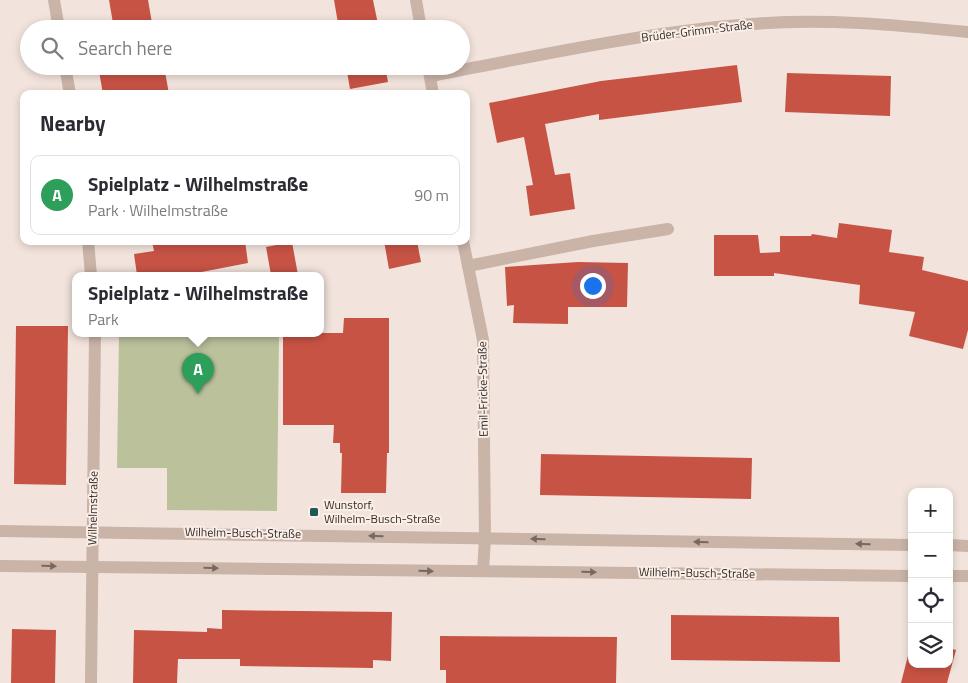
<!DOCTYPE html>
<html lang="en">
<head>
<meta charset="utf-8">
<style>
	:root { --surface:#fff; --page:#f2f2f3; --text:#2b2b33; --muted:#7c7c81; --line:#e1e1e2; --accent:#1d5955 }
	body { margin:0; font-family:"Titillium Web",sans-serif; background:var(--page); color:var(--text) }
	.controls { position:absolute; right:15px; bottom:15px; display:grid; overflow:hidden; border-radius:10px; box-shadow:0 2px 8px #0003 }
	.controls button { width:45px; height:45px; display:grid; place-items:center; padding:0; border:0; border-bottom:1px solid var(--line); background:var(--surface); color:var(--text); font:25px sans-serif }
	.you { position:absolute; left:592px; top:285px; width:18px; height:18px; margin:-12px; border:4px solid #fff; border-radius:50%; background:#1a73e8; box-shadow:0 0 0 8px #1a73e833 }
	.badge { display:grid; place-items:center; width:32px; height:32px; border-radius:50%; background:var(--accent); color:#fff; font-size:16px; font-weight:700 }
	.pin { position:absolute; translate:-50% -41px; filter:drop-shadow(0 1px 2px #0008) }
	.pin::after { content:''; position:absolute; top:26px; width:18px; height:15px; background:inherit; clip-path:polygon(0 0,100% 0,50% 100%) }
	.popup { position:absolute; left:72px; top:272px; width:252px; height:65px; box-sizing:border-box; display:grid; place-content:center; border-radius:10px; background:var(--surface); filter:drop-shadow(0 1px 4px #0005); font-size:16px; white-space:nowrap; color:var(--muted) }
	.popup b { font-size:19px; color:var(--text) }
	.popup::after { content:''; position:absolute; left:50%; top:100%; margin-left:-10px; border:10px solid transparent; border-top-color:var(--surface) }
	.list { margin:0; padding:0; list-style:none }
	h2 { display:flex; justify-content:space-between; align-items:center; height:65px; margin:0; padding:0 20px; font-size:21px }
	h2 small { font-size:16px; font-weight:400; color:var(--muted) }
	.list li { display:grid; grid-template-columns:32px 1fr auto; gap:15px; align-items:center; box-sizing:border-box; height:80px; margin:0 10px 10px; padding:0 10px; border:1px solid var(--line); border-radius:10px }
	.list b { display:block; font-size:19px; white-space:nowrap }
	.list p { margin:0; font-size:16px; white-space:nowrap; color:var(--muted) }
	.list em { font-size:16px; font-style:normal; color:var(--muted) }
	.icon { flex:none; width:28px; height:28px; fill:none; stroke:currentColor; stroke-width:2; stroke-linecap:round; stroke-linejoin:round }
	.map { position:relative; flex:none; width:968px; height:683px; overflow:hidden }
	.search { position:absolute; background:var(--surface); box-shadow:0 2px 8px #0003; left:20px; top:20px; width:450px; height:55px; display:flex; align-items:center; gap:12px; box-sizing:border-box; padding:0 18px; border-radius:28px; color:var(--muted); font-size:19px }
	.panel { position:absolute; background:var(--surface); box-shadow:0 2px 8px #0003; left:20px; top:90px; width:450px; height:155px; border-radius:10px }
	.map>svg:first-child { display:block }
</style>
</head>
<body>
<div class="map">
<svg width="968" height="683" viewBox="0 0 968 683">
	<rect width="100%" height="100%" fill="#f2e4dc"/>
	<!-- green -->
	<polygon fill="#bac19b" points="119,333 279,333 277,511 167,510 167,468 117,468"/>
	<!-- building -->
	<g fill="#c75345">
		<polygon points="109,0 148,0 153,29 114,29"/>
		<polygon points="334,0 373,0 379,29 339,29"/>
		<polygon points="737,65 742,102 599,120 599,114 545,124 555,175 570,173 575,209 530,216 526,186 533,185 524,137 497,143 489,103 601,81"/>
		<polygon points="119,66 164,66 169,94 103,94 99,71 120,68"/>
		<polygon points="346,66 385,66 388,82 350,89"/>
		<polygon points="787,73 891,76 890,116 785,112"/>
		<polygon points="839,223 892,230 889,252 924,257 922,270 968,281 968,330 963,349 909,336 915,312 859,304 860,285 774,273 774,276 714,276 714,235 758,235 760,253 780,252 780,236 811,236 812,234 837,238"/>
		<polygon points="152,241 245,241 248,263 186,275 137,275 134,254 154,251"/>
		<polygon points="384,241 417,241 421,262 389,269"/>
		<polygon points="292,242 298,275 271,275 266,247"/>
		<polygon points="578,262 628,263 627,307 568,307 568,324 513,323 514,305 507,306 505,267"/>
		<polygon points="344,318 389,318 389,453 387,453 386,493 341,493 342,453 340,453 340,443 333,443 334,425 283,425 283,333 343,333"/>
		<polygon points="16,326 68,326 66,485 14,484"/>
		<polygon points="541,454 752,458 751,499 540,495"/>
		<polygon points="222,610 392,612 391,661 373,660 373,668 240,666 240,659 178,659 177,683 133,683 134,630 207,632 207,628 222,629"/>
		<polygon points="671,615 839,617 840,662 671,660"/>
		<polygon points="12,629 56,630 55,683 11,683"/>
		<polygon points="440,636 617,637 616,683 446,683 446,670 440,670"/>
		<polygon points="912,640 912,664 949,664 949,648 956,650 947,683 901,683"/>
	</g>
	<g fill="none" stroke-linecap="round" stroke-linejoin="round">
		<!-- minor -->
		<g stroke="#cab3a7" stroke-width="12">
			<polyline points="54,0 59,29"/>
			<polyline points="416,0 421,29"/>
			<polyline points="65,66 70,94"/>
			<polyline points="428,66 433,94"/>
			<path d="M430 76C537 56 644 32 752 24 824 18 896 25 968 32"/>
			<polyline points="88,241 91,275"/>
			<polyline points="463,241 483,340 485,538 483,571"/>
			<polyline points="468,266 593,241 668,229"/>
			<polyline points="0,531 912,545"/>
			<polyline points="949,545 968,546"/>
			<polyline points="0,566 912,576"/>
			<polyline points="949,576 968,576"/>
			<polyline points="91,683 95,333"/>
		</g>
	</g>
	<!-- one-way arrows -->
	<defs><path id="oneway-solid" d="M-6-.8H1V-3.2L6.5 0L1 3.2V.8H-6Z" transform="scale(1.25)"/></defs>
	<g fill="#796861">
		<use href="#oneway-solid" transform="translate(376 536) rotate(-179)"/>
		<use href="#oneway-solid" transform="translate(538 539) rotate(-179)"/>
		<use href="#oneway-solid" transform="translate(701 542) rotate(-179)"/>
		<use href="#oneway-solid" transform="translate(863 544) rotate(-179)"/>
		<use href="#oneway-solid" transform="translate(49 566) rotate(1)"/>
		<use href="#oneway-solid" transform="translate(211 568) rotate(1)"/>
		<use href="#oneway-solid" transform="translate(426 571) rotate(1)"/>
		<use href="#oneway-solid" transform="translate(589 572) rotate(1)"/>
	</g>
	<!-- markers -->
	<rect fill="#1d5955" stroke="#faefe8" stroke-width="2" x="309" y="507" width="10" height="10" rx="2.5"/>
	<g text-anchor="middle" stroke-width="4" stroke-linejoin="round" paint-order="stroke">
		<!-- street labels -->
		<g font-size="12" fill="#372b28" stroke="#faefe8">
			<text transform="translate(697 31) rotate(-7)" y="4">Brüder-Grimm-Straße</text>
			<text transform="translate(483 389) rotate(-91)" y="4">Emil-Fricke-Straße</text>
			<text transform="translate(93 508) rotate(-89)" y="4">Wilhelmstraße</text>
			<text transform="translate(243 533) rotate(1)" y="4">Wilhelm-Busch-Straße</text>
			<text transform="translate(697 573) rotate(1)" y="4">Wilhelm-Busch-Straße</text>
		</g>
		<!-- poi labels -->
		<g font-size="12" fill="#372b28" stroke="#faefe8" text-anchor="start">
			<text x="324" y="509">Wunstorf,<tspan x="324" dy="14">Wilhelm-Busch-Straße</tspan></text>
		</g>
	</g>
</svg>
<div class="controls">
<button>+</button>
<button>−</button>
<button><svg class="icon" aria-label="locate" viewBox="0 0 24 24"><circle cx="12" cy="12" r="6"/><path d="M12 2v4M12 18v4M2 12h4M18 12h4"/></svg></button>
<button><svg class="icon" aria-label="layers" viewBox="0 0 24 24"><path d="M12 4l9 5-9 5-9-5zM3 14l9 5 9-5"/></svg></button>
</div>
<div class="you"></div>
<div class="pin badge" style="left:198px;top:394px;background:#2e9e5b">A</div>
<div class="popup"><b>Spielplatz - Wilhelmstraße</b>Park</div>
<div class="search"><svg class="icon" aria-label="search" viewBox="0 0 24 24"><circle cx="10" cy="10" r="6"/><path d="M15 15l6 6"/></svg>Search here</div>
<section class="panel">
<h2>Nearby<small></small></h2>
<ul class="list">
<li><span class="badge" style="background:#2e9e5b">A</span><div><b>Spielplatz - Wilhelmstraße</b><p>Park · Wilhelmstraße</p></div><em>90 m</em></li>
</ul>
</section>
</div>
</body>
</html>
